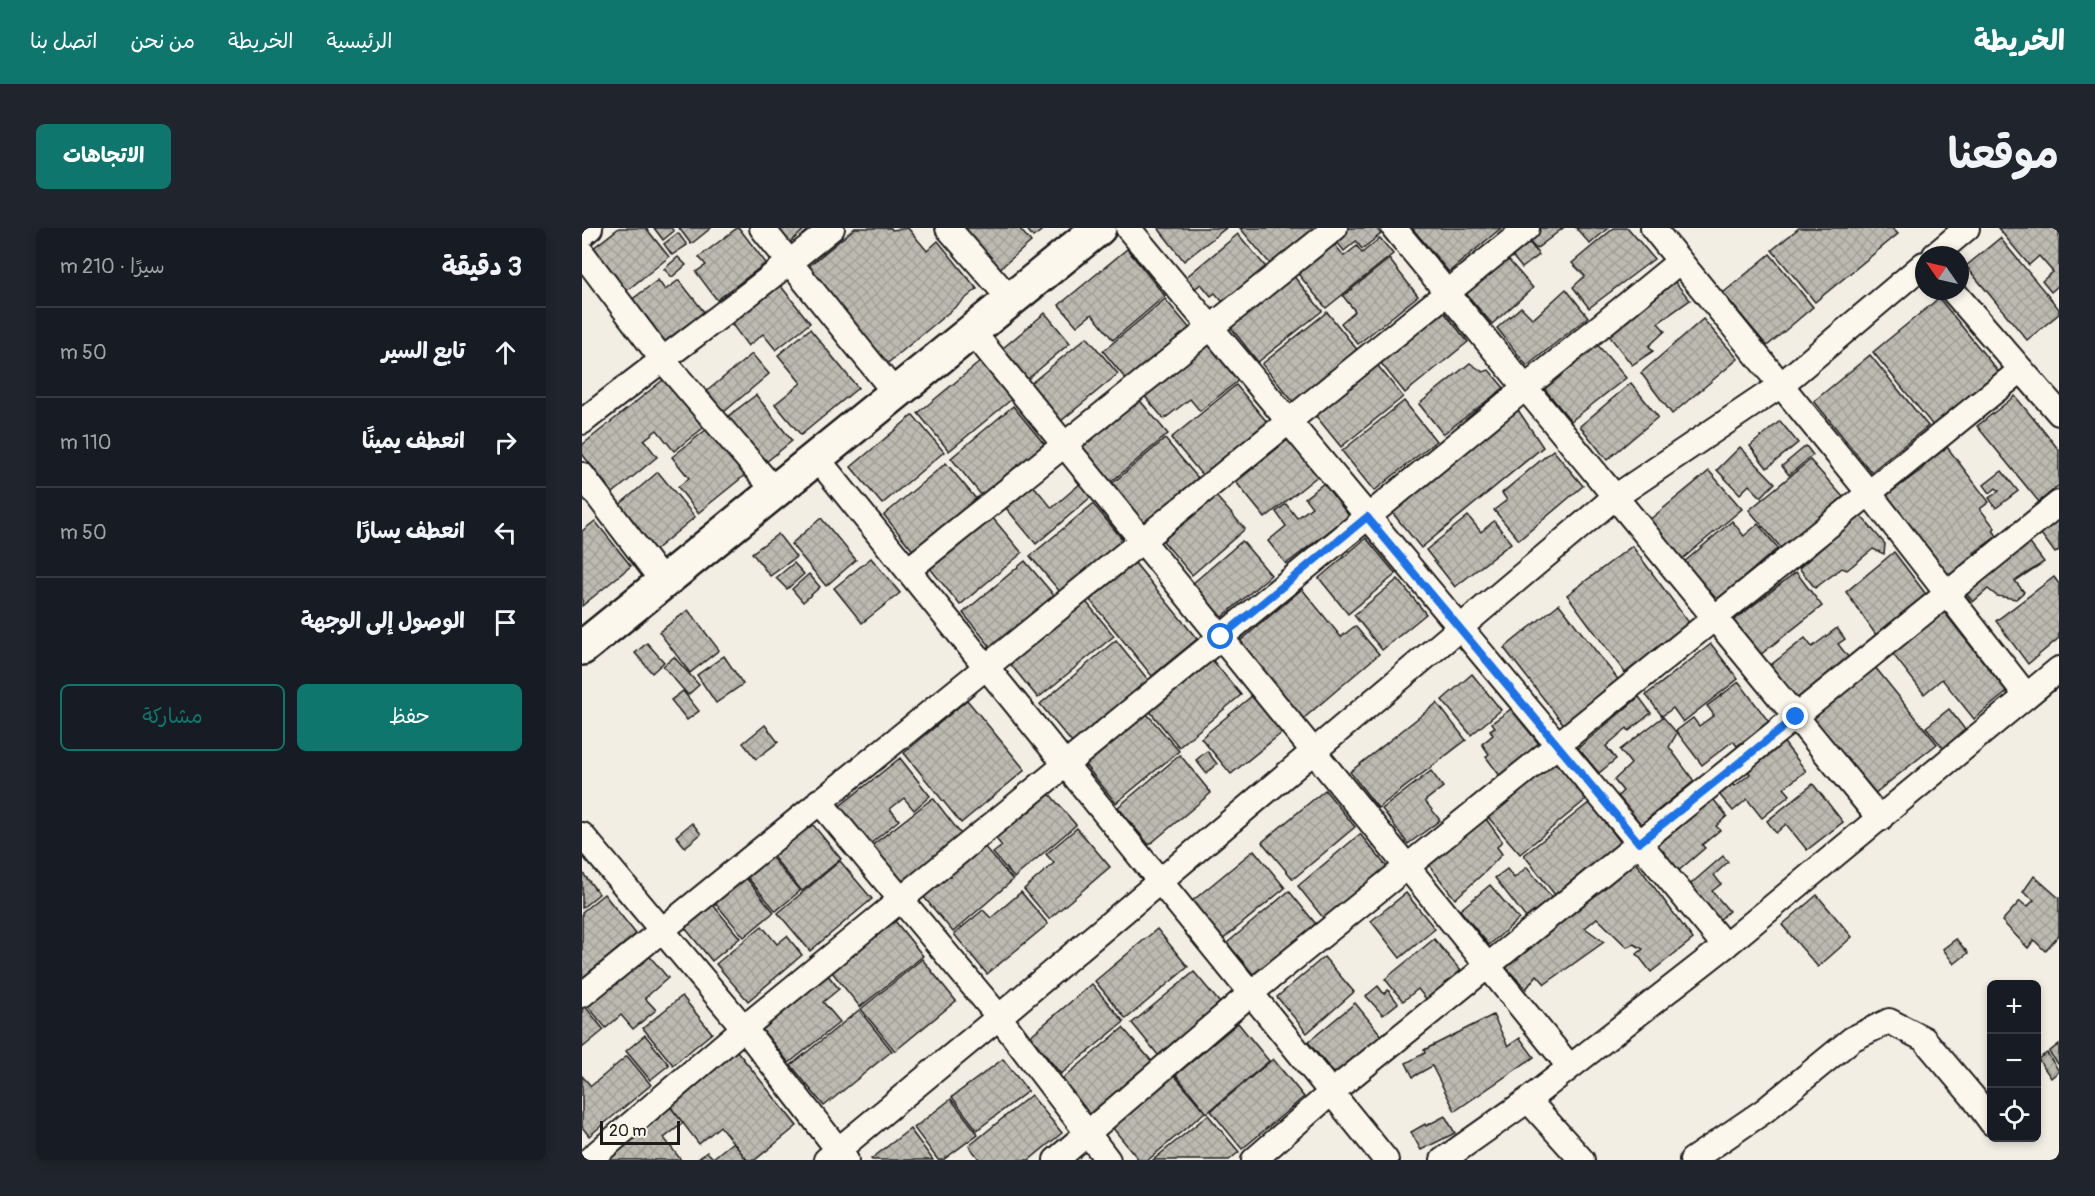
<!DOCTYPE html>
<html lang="ar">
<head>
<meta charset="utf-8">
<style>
	:root { --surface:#171b24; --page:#20242c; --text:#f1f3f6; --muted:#9ea1a6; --line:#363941; --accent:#0f766e }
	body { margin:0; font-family:Pangolin,"Playpen Sans Arabic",sans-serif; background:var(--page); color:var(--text); direction:rtl }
	.controls { position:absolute; right:18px; bottom:18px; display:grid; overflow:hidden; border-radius:9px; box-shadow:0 3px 9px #0003 }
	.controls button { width:54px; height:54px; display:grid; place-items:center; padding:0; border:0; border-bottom:2px solid var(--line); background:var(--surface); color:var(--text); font:30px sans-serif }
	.compass { position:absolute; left:1333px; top:18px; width:54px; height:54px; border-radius:50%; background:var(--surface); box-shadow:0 3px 9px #0003; rotate:304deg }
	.scale { position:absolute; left:18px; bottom:15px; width:80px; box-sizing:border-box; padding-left:6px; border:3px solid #1c1c1c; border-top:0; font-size:16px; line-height:21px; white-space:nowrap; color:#1c1c1c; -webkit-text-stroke:4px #fbf7ec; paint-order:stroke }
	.stop { position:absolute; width:18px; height:18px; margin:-14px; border:4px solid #1a73e8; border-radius:50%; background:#fff }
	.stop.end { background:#1a73e8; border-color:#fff; box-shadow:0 2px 6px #0008 }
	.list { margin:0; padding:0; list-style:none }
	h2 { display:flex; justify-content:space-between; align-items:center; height:78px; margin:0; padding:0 24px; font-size:26px }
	h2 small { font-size:20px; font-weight:400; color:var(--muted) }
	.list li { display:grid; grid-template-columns:39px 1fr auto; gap:18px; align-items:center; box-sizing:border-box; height:90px; padding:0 24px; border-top:2px solid var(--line) }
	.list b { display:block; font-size:22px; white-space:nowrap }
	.list em { font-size:20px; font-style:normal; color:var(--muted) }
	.actions { display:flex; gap:12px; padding:18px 24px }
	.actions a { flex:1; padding:14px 0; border:2px solid var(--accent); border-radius:9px; text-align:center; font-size:21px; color:var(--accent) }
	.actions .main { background:var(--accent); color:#fff }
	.icon { flex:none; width:33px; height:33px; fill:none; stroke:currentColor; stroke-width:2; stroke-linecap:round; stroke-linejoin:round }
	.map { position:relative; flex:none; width:1477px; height:932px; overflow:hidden; direction:ltr; border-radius:9px }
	header { display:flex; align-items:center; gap:36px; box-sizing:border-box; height:84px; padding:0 30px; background:var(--accent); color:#fff }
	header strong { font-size:28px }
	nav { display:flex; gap:33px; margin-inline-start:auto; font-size:21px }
	.intro { display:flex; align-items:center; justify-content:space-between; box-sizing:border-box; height:144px; padding:0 36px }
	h1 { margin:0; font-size:42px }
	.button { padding:15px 27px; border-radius:9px; background:var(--accent); color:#fff; font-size:21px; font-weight:700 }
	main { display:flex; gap:36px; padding:0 36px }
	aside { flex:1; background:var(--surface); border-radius:9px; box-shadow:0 3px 9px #0003 }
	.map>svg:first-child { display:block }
</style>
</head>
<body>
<header>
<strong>الخريطة</strong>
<nav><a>الرئيسية</a><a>الخريطة</a><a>من نحن</a><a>اتصل بنا</a></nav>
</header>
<div class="intro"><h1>موقعنا</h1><a class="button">الاتجاهات</a></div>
<main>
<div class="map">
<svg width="1477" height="932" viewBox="0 0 1477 932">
	<defs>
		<pattern id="building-cross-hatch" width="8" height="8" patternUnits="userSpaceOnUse" patternTransform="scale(1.5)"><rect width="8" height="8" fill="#bdbab1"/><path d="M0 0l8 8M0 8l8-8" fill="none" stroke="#a29f98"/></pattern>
	</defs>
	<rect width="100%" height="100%" fill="#f2eee4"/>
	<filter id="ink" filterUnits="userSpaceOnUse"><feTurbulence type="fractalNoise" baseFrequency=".0167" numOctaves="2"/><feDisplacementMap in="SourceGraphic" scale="12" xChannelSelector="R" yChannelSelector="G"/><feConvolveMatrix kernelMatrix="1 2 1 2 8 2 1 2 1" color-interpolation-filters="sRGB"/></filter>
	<g filter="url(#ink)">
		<!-- building -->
		<g fill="url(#building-cross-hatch)" stroke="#1c1c1c" stroke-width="1.5">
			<polygon points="37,0 64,0 87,29 43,64 10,21"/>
			<polygon points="72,0 89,0 92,3 81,12"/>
			<polygon points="97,0 129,0 109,16"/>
			<polygon points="155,0 157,0 184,35 135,72 114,44 124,37 117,29"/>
			<polygon points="186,0 224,0 203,19"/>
			<polygon points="273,0 309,0 310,2 326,0 345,23 356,13 395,61 301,139 222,42"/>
			<polygon points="380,0 437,0 449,14 415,43"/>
			<polygon points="444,0 463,0 451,9"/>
			<polygon points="576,0 644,0 602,33"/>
			<polygon points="658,0 736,0 690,38"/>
			<polygon points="765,0 795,0 799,6 780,21 774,13 762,23 752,10"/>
			<polygon points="830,0 919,0 867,44"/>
			<polygon points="956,0 981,0 954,21 944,10"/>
			<polygon points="994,0 1026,0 1008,16"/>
			<polygon points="1032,0 1046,0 1072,31 1007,80 991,59 1003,48 990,35"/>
			<polygon points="1217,0 1310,0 1316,6 1233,74 1190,22"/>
			<polygon points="1416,0 1477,0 1477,57 1469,64 1460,53 1471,44 1457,28 1447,37"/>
			<polygon points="96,5 105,17 90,27 82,16"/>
			<polygon points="656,6 688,44 645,79 633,65 629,68 619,56 606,66 597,55"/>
			<polygon points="798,10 811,26 744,80 713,42 749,12 762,28 775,18 780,25"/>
			<polygon points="944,10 957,27 940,40 927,24"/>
			<polygon points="1418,10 1477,81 1477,86 1445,112 1384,38"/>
			<polygon points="545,21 583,68 531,112 510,86 495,98 477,77"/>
			<polygon points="1188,26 1231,79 1185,118 1141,65"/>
			<polygon points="922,27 951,60 910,96 881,62"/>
			<polygon points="96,29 104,37 90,49 82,41"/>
			<polygon points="807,31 836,68 776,116 759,95 773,83 761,68"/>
			<polygon points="710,46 740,83 676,134 647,97"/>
			<polygon points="76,52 83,62 97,52 126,89 81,125 44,76"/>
			<polygon points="1092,53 1108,72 1076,95 1083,103 1067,118 1071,123 1050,137 1025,105"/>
			<polygon points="198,57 228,95 194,122 181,106 166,118 149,95"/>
			<polygon points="984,61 1006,89 945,138 915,100 939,79 951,91"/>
			<polygon points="1357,70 1418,146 1353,200 1291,124"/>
			<polygon points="583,71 609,102 546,154 521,123"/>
			<polygon points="857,78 886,114 823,165 794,129"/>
			<polygon points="745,84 776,123 712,175 680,136"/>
			<polygon points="463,85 488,115 441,155 415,125"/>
			<polygon points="1121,91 1156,131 1090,186 1059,145"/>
			<polygon points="228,101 276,160 219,207 193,176 219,155 196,127"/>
			<polygon points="505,109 536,146 473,198 442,161"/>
			<polygon points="624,112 657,152 618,183 608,171 582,191 560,165"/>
			<polygon points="1014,115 1044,150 989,193 961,159"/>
			<polygon points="170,126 187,146 142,184 125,163"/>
			<polygon points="1288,127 1346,198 1289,244 1232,173"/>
			<polygon points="399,133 430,171 367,223 336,185"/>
			<polygon points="792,133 821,169 759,219 730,183"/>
			<polygon points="888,135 901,144 907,142 922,160 861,206 837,176"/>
			<polygon points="86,148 125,197 92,223 75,202 62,212 75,229 31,265 0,226 0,217"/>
			<polygon points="1049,155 1076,189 1025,232 998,198"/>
			<polygon points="654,157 685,194 620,247 589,210"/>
			<polygon points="174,167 210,213 178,239 141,192"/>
			<polygon points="1433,168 1477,222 1477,257 1457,274 1395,198"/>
			<polygon points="555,169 586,206 523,259 492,222"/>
			<polygon points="822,173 854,213 792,263 760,223"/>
			<polygon points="431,178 462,216 400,268 369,230"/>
			<polygon points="936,182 961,219 839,320 809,283"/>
			<polygon points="331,187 362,224 300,276 269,239"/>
			<polygon points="1198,193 1216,215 1185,240 1168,218"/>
			<polygon points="130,197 167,244 116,285 96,259 107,250 90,229"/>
			<polygon points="708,210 737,247 683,290 654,254"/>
			<polygon points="583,211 616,250 559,298 526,259"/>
			<polygon points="1224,218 1231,227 1207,247 1200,238"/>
			<polygon points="1158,219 1193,255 1179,269 1167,257 1158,266 1135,242"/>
			<polygon points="1365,219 1407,274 1398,281 1413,300 1411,302 1415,308 1392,325 1395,329 1362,355 1304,268 1339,242 1347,233"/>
			<polygon points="971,222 1001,258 937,312 912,282 925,272 920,265"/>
			<polygon points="1228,232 1261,269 1200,321 1167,282"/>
			<polygon points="364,235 395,272 332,324 302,287"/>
			<polygon points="1127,243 1160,281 1099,332 1066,293"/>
			<polygon points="1420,243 1436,263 1414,280 1407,270 1417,263 1414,260 1408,265 1402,257"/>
			<polygon points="76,244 113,289 67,327 30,283"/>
			<polygon points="499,255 510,268 454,316 424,280 451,257 470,280"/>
			<polygon points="742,255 767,288 704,336 686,313 704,298 694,284 704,276 715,290 730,279 723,270"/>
			<polygon points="633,267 663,301 610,347 581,313"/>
			<polygon points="511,276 542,313 479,365 448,328"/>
			<polygon points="1477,282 1477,322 1473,325 1454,299"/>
			<polygon points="1278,287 1303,316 1302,326 1291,321 1265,342 1260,340 1233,360 1217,340"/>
			<polygon points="409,288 440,325 378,377 347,339"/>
			<polygon points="886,288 899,304 912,293 929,315 873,359 844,322"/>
			<polygon points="239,290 274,332 244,358 209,316"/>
			<polygon points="13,293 49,338 0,378 0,303"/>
			<polygon points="1150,293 1162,308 1176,296 1196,320 1133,374 1101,335"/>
			<polygon points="196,306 214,329 188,348 170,325"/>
			<polygon points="1443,309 1462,334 1433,353 1442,364 1434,371 1415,368 1406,361 1391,374 1381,362"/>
			<polygon points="784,310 814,346 766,386 737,350"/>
			<polygon points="660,313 689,347 639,390 610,356"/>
			<polygon points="1050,318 1108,396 1043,445 985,367"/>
			<polygon points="1312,324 1346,369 1296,410 1264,364"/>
			<polygon points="289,330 318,365 280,395 252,360"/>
			<polygon points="443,333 475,371 412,423 381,385"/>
			<polygon points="212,335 222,346 205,361 194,350"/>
			<polygon points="553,335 615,411 570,448 508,372"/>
			<polygon points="1214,344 1240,378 1178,427 1151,393"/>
			<polygon points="227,346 238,359 221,374 210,361"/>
			<polygon points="1472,349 1477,356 1477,410 1446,436 1414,393"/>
			<polygon points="816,351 844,386 800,422 772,387"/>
			<polygon points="720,361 759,409 773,398 797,426 721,491 657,414"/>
			<polygon points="501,370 532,408 456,470 425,432"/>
			<polygon points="977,376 1039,455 983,498 922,420"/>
			<polygon points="106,382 137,422 108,445 77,404"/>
			<polygon points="1362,384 1425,464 1392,491 1360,451 1342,466 1310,425"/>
			<polygon points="1255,400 1263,411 1256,416 1270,434 1208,481 1180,444 1223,410 1230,419"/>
			<polygon points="534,412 567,453 491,516 458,476"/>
			<polygon points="65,415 82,434 70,445 53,425"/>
			<polygon points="1129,416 1156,451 1101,494 1091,480 1080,488 1064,467"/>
			<polygon points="142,428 161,456 134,475 115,447"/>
			<polygon points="92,429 117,457 106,467 81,438"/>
			<polygon points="628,429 659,467 597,519 566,481"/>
			<polygon points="1293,439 1355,516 1292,566 1230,489"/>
			<polygon points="890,446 919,482 889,507 860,472"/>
			<polygon points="1157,454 1187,494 1155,518 1151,513 1120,537 1094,503 1111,490 1117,498 1132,487 1125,478"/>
			<polygon points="101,463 117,483 105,492 89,472"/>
			<polygon points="671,467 701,504 649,546 619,510"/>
			<polygon points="1057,469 1069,485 1047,503 1045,500 1024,518 1034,531 1017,545 996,520"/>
			<polygon points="385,472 443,542 379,595 322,525"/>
			<polygon points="855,475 884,512 796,580 768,544"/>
			<polygon points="929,481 957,516 951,520 955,525 921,552 904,529 907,526 900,516 911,507 908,502 913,499 910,495"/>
			<polygon points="1367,481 1384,503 1362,521 1344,499"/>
			<polygon points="565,486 597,523 534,575 503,537"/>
			<polygon points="1081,489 1095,505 1087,519 1112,553 1059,596 1036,568 1041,563 1032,552 1049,536 1038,522"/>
			<polygon points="183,497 196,514 174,531 161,515"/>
			<polygon points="1200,512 1224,543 1202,560 1208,567 1180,590 1165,571 1151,583 1137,566 1150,555 1153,558 1168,546 1164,541"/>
			<polygon points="625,523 635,536 624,545 614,532"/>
			<polygon points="598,527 629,565 567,617 536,579"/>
			<polygon points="318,530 348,568 332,582 322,570 308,581 317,592 281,622 254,581"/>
			<polygon points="974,532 1006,570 938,626 906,589"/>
			<polygon points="849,543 861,559 843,573 858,592 826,616 800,581"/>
			<polygon points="1231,556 1261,594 1225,622 1204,596 1194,605 1185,593"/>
			<polygon points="743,562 773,599 711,651 680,614"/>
			<polygon points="465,563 494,597 432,650 411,625 420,618 412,608"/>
			<polygon points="351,570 382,610 319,658 288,619"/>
			<polygon points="1131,571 1145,588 1134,598 1138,602 1120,617 1123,620 1094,645 1073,619"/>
			<polygon points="1008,574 1039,615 973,667 942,627"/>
			<polygon points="904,591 920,613 915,619 920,626 905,642 873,671 847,637"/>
			<polygon points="227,592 259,631 220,663 188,625"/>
			<polygon points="110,595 119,606 103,619 94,608"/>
			<polygon points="495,600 528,639 467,691 442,661 472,635 464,626"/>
			<polygon points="778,606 809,644 746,696 716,658"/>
			<polygon points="401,617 431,652 371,704 341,668"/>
			<polygon points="672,622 703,660 640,712 609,674"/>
			<polygon points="185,624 218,663 194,683 161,644"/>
			<polygon points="1141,628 1146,634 1132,647 1139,656 1130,663 1147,683 1134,695 1104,660"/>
			<polygon points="1051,631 1111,711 1069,744 1055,726 1061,721 1052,716 1045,719 1015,690 1003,700 1022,714 963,756 955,747 944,761 918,733"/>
			<polygon points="258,633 290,671 228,723 196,685"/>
			<polygon points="945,639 970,670 944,690 913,650 925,641 932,650"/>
			<polygon points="0,644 17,666 0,680"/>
			<polygon points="160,645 192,684 162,709 129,670"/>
			<polygon points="1452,648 1477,670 1477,707 1463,723 1452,712 1446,720 1420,693 1438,673 1445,679 1452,672 1441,664"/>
			<polygon points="908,657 937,691 907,717 878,682"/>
			<polygon points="707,663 738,701 676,752 645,715"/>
			<polygon points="439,664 466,696 405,746 372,706 401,682 409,690"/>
			<polygon points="824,665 853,701 818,730 789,693"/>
			<polygon points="22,666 54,706 0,750 0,684"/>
			<polygon points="1235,667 1270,709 1236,739 1200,697"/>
			<polygon points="127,672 158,710 130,733 99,695"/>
			<polygon points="309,688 341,728 278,779 246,739"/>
			<polygon points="180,698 195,716 205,708 220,727 166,773 134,736"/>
			<polygon points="575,701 606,739 544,791 513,753"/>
			<polygon points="852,711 884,749 849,777 836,761 821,773 803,751"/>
			<polygon points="1374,711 1386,725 1372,736 1361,721"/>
			<polygon points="64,724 86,750 63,770 74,782 51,801 39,787 24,800 4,776"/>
			<polygon points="742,729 772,764 725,805 695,769"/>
			<polygon points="340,731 374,773 313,823 279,781"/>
			<polygon points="241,741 257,761 241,774 258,794 207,835 175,795"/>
			<polygon points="612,744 643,781 581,833 550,795"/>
			<polygon points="510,756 542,794 479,846 448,808"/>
			<polygon points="796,758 802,766 806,762 816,775 801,787 784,768"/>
			<polygon points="100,768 130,805 91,837 61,800"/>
			<polygon points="773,775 804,813 757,851 726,814"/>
			<polygon points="2,777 22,802 0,820 0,779"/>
			<polygon points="277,782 310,823 242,878 209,837"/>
			<polygon points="911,787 926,818 938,810 952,829 873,883 850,838 831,849 824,835 843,825 842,822"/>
			<polygon points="656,795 687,833 625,885 594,847"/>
			<polygon points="541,800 573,837 510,889 479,852"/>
			<polygon points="63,807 87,837 68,852 44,823"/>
			<polygon points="1477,816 1477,837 1467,824"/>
			<polygon points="155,823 215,898 173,932 165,932 138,898 117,916 87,877"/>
			<polygon points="1465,825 1477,843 1469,850 1456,831"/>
			<polygon points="45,828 69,857 7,908 0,899 0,848 9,858"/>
			<polygon points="421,831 446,863 395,902 370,869"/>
			<polygon points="691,831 722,869 660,921 629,883"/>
			<polygon points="592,847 623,884 566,932 557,932 530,899"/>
			<polygon points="449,867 480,905 447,932 398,932 387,918"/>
			<polygon points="369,871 396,906 361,932 356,932 332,900"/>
			<polygon points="87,877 101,895 82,910 99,932 23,932"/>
			<polygon points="626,887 657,924 647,932 571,932"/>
			<polygon points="863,888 873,905 839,922 829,904 843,896 844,898"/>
			<polygon points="328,901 351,932 290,932 289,931"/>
			<polygon points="151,914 165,932 133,932 131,930"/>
			<polygon points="125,924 133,932 115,932"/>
		</g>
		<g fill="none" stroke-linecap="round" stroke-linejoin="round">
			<!-- street casing -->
			<g stroke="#1c1c1c" stroke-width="28">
				<g id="street">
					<polyline points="180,0 313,165"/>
					<polyline points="366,0 429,72"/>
					<polyline points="546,0 1143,718"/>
					<polyline points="812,0 1298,591"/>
					<polyline points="1071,0 1287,265 1444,467"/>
					<polyline points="0,7 8,0"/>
					<polyline points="0,25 80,131 193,263"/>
					<polyline points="1353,27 1385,0"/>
					<polyline points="1371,63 1477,185"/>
					<polyline points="390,103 987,838"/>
					<path d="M0 194C83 128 169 67 250 0"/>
					<polyline points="234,229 804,932"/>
					<polyline points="0,247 81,354"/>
					<polyline points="326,342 753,0"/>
					<polyline points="237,573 417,789 526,932"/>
					<polyline points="0,607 162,800 264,932"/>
					<polyline points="0,767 945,0"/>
					<polyline points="946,872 1000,932"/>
					<polyline points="7,932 162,800 1098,33"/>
					<polyline points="244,932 417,789 1033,269 1199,157 1342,36"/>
					<polyline points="474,932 669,765 1439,142"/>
					<polyline points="672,932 750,864 1477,275"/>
					<polyline points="861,932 946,872 1143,718 1477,441"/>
					<polyline points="1110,932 1182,883 1270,811 1307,793 1342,811 1391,869 1410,895"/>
				</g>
			</g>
			<!-- secondary casing -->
			<g stroke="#1c1c1c" stroke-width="38">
				<polyline id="secondary" points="0,420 517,0"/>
			</g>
			<!-- street -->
			<use href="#street" stroke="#fbf7ec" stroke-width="24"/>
			<!-- secondary -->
			<use href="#secondary" stroke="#fbf7ec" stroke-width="33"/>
		</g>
	</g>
	<g fill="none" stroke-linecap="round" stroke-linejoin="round" filter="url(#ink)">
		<!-- route -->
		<polyline stroke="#1a73e8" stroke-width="8" points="639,409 785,289 1057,615 1214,489"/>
	</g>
</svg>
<div class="controls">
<button>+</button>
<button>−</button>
<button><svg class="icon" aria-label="locate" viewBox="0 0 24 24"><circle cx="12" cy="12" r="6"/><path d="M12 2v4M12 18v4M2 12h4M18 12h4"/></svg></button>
</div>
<svg class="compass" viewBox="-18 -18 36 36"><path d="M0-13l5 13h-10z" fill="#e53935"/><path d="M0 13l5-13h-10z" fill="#9ea1a6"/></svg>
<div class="scale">20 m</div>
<div class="stop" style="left:639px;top:409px"></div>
<div class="stop end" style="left:1214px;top:489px"></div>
</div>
<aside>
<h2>3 دقيقة<small>سيرًا · 210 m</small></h2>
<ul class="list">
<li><svg class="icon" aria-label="ahead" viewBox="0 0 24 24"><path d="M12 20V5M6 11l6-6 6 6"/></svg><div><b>تابع السير</b></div><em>50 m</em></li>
<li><svg class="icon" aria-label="right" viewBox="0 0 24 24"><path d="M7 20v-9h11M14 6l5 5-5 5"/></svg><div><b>انعطف يمينًا</b></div><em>110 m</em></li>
<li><svg class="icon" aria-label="left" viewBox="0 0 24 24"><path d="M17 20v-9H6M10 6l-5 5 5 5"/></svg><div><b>انعطف يسارًا</b></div><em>50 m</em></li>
<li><svg class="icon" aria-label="arrive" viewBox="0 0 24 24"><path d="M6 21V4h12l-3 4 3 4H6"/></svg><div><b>الوصول إلى الوجهة</b></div></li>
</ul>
<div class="actions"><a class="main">حفظ</a><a>مشاركة</a></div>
</aside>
</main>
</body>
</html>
